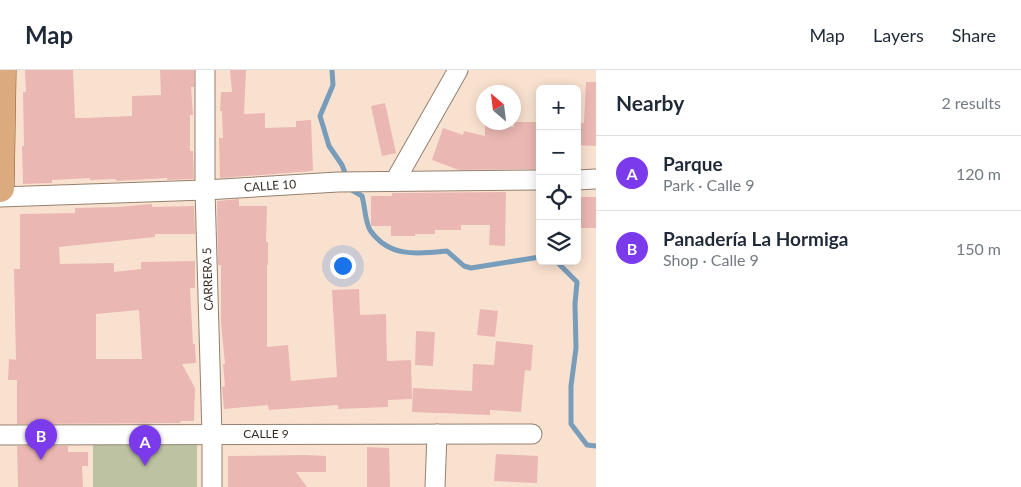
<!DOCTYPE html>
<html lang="en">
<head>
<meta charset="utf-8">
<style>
	:root { --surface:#fff; --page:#f2f2f3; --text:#1f2937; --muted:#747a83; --line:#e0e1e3; --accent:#7c3aed }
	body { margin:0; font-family:Lato,sans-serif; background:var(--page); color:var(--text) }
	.controls { position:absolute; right:15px; top:15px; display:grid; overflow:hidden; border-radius:8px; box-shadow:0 2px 12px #0003 }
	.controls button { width:45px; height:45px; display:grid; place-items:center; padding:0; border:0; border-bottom:1px solid var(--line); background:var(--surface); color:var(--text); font:25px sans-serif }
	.compass { position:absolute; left:476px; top:15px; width:45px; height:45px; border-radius:50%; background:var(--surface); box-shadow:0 2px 12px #0003; rotate:332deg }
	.you { position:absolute; left:342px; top:195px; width:18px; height:18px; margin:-12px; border:4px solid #fff; border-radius:50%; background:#1a73e8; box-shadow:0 0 0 8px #1a73e833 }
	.badge { display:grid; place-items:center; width:32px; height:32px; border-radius:50%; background:var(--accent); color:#fff; font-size:16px; font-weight:700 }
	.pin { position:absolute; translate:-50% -41px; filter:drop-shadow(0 1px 2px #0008) }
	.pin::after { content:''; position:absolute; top:26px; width:18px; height:15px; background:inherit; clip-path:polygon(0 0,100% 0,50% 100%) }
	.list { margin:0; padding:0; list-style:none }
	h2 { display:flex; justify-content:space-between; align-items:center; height:65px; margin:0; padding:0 20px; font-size:21px }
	h2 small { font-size:16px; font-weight:400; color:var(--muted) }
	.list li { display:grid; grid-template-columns:32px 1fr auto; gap:15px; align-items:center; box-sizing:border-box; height:75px; padding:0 20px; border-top:1px solid var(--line) }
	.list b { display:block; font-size:19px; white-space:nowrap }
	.list p { margin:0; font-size:16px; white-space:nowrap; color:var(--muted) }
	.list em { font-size:16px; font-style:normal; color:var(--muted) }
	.icon { flex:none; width:28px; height:28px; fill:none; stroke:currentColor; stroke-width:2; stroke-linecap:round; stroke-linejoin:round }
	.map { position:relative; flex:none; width:596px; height:417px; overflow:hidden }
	header { display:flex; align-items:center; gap:30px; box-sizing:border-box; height:70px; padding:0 25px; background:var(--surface); border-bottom:1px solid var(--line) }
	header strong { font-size:24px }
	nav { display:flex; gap:28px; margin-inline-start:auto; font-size:18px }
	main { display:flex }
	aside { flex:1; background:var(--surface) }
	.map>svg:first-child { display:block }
</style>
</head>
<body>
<header>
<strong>Map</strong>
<nav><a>Map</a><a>Layers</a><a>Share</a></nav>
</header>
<main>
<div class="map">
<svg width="596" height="417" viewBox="0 0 596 417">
	<rect width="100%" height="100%" fill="#f9e1cf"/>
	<!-- green -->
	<rect fill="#bcc2a2" x="93" y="375" width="104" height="42"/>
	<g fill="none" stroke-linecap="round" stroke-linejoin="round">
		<!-- stream -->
		<g stroke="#789dbb" stroke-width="5">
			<polyline points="332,0 333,15 320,46 329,76 342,95 347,108"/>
			<path d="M350 119 362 126C365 136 365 152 370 160 389 188 418 184 447 181L464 196 471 198 540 187"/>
			<polyline points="556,191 577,212 575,234 576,278 571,316 571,354 587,375 596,376"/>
		</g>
	</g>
	<!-- building -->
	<g fill="#ebb7b3" fill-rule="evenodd">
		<polygon points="25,0 73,0 75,48 83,48 132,46 132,26 161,25 160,0 194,0 194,17 191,17 193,45 190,45 190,81 193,81 194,109 167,110 167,108 116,111 116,109 90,110 90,108 52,110 52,113 23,114 22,76 24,76 23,22 26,22"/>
		<polygon points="230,0 246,0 244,44 265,43 265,58 296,57 296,51 311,50 313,101 220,108 219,68 223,68 222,41 220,41 221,22 232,22"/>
		<polygon points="586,12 596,12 596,76 577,75 577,53 584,53"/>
		<polygon points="385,33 396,83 382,86 371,36"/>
		<polygon points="514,52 540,52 540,86 537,86 536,99 459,100 432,90 443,58 463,65 464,61 485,66 485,55 514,57"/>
		<polygon points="506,122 505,176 489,175 490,155 461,155 461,160 435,160 435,164 415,164 415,166 391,166 391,156 371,156 371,126 392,126 392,123"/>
		<rect x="577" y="127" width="19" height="31"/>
		<polygon points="239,129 239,136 267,136 266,172 268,172 268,195 267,195 267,277 288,275 291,311 337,307 332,220 359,219 360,245 386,244 387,291 411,290 412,329 388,330 388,337 338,339 338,335 269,340 268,335 224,339 222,317 225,316 223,294 225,294 221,253 221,195 218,195 217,131"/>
		<path d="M152 134V137L194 136 195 164H155V167L59 177 60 194 114 193V202L141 199V192L195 191V218H190L193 274H195L196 293 182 294 195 318 194 351H181L180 353 17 354V310H8L9 289 16 290 14 199H20V144L75 143V138L118 137ZM139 240 142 289H96V244Z"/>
		<polygon points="480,239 498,241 495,267 477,265"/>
		<polygon points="416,261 435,262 433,296 415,295"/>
		<polygon points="496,271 533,275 531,301 525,300 521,342 490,340 490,345 412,342 413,318 472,321 473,294 494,295"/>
		<polygon points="17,376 68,376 68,382 88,382 88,396 82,396 83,417 18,417"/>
		<polygon points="367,377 389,378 390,417 367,417"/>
		<polygon points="496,384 538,386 537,413 494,411"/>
		<polygon points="305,385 326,386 326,402 296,402 307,417 228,417 228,386"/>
	</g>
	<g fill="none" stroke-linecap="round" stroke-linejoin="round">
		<!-- minor casing -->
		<g stroke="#95806f" stroke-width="21">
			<g id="minor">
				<polyline points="205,0 205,120 212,365 212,417"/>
				<polyline points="577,110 596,109"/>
				<polyline points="395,111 458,0"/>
				<polyline points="0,127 205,120 338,112 540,110"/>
				<polyline points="0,365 532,364"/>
				<polyline points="435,417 437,364"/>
			</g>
		</g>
		<!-- primary casing -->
		<g stroke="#925928" stroke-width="29">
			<polyline id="primary" points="0,118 2,0"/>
		</g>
		<!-- minor -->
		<use href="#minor" stroke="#fff" stroke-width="19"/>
		<!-- primary -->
		<use href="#primary" stroke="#dbaa7f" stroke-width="28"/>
	</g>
	<g text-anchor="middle" stroke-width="5" stroke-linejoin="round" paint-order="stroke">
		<!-- street labels -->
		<g font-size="12" fill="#362d26" stroke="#fff">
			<text transform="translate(270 116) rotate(-4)" y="4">CALLE 10</text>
			<text transform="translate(208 209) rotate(-92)" y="4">CARRERA 5</text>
			<text x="266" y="368">CALLE 9</text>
		</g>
	</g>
</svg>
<div class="controls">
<button>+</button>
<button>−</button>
<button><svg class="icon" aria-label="locate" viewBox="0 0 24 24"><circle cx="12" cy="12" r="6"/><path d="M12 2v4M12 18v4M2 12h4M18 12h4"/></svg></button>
<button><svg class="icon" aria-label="layers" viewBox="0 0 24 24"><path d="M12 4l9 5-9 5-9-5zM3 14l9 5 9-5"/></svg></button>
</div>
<svg class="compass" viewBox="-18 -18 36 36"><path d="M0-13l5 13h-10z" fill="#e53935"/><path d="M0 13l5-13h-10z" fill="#747a83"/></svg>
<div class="you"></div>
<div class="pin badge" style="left:145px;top:396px">A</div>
<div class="pin badge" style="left:41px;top:390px">B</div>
</div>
<aside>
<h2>Nearby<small>2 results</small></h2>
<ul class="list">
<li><span class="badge">A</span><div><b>Parque</b><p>Park · Calle 9</p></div><em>120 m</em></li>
<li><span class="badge">B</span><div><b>Panadería La Hormiga</b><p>Shop · Calle 9</p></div><em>150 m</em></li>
</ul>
</aside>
</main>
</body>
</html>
